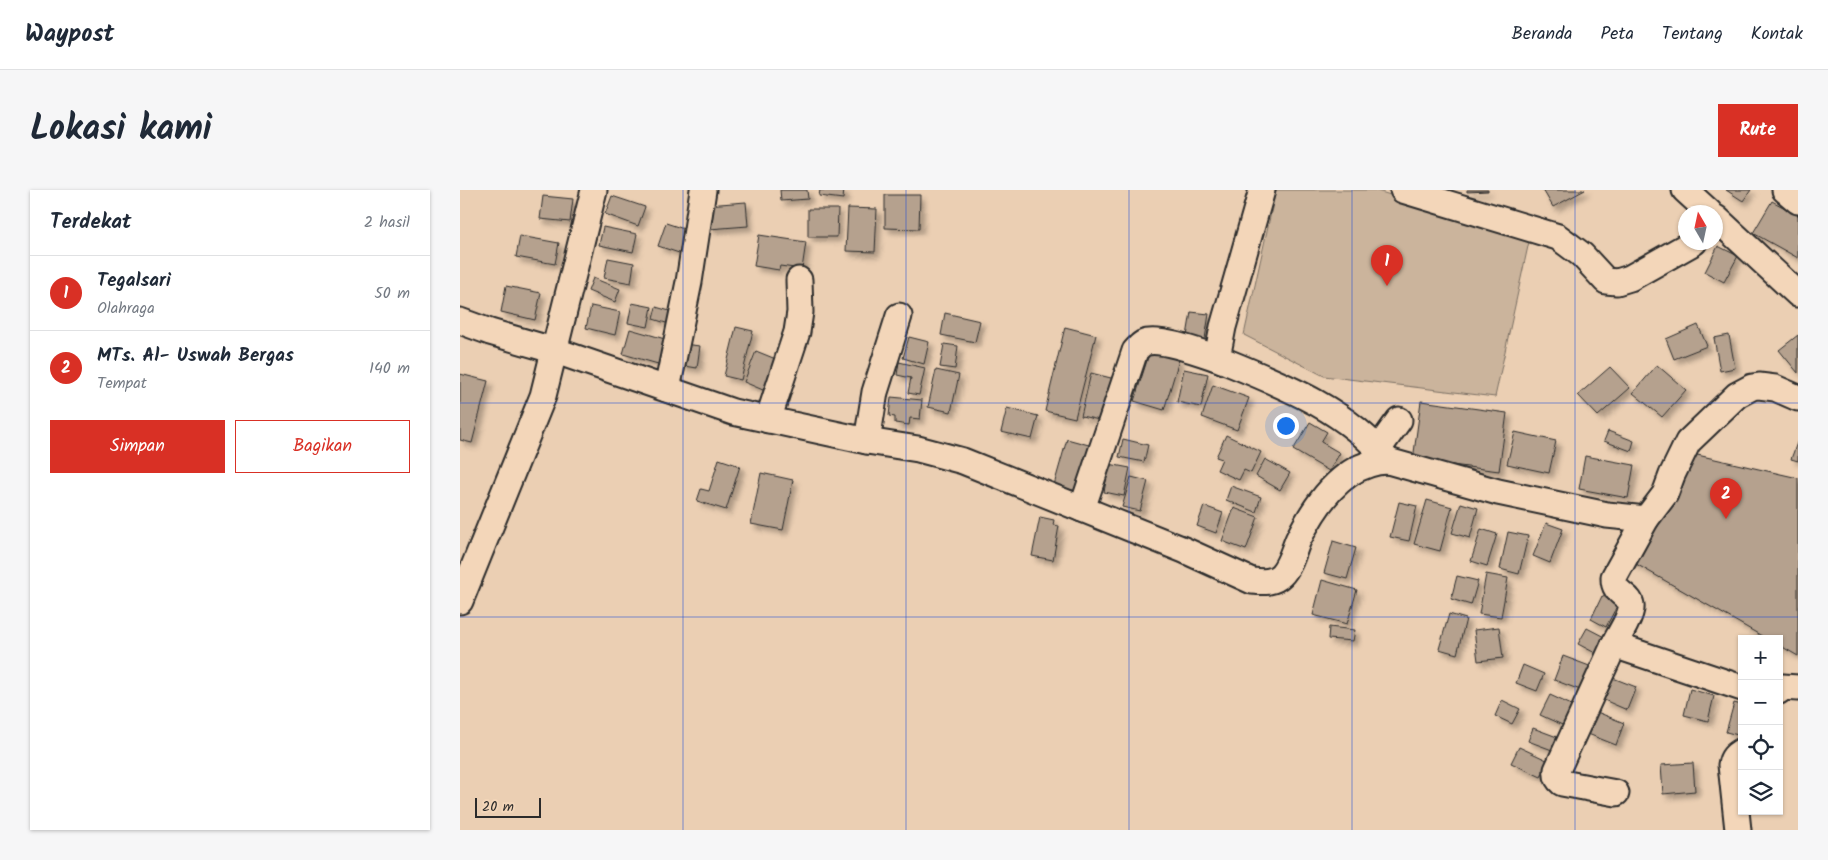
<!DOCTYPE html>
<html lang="id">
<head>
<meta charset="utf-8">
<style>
	:root { --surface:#fff; --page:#f6f6f7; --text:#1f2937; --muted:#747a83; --line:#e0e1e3; --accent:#d93025 }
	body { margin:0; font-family:Kalam,sans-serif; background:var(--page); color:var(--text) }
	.controls { position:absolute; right:15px; bottom:15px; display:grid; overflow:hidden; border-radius:0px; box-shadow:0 1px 4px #0004 }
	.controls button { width:45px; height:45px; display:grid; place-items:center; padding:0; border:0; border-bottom:1px solid var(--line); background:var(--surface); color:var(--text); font:25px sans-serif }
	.compass { position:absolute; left:1218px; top:15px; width:45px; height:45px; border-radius:50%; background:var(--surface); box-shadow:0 1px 4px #0004; rotate:351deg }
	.scale { position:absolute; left:15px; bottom:12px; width:66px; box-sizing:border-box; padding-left:5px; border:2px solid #2b2b2b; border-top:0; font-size:14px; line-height:18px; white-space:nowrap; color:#2b2b2b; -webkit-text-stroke:4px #f3d6b9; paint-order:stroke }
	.you { position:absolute; left:825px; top:235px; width:18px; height:18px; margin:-12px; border:4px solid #fff; border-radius:50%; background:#1a73e8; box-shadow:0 0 0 8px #1a73e833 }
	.badge { display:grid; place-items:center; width:32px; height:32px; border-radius:50%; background:var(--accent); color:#fff; font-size:16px; font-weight:700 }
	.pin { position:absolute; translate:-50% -41px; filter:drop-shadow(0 1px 2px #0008) }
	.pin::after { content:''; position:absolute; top:26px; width:18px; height:15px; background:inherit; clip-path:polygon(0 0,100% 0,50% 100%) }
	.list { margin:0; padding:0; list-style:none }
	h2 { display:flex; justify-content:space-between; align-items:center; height:65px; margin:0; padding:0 20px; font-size:21px }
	h2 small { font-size:16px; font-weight:400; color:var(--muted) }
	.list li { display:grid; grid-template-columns:32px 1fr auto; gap:15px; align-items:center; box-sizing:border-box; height:75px; padding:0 20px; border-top:1px solid var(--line) }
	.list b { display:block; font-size:19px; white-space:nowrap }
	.list p { margin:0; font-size:16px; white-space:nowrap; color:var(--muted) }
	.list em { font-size:16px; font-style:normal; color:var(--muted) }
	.actions { display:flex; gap:10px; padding:15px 20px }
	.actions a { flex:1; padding:11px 0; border:1px solid var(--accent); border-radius:0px; text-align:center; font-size:18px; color:var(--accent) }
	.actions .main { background:var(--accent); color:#fff }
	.icon { flex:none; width:28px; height:28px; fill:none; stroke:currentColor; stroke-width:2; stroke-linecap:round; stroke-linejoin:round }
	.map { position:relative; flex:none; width:1338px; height:640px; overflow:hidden; border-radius:0px }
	header { display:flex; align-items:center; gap:30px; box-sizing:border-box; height:70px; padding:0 25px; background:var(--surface); border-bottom:1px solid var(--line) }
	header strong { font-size:24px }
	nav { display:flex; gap:28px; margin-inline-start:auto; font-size:18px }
	.intro { display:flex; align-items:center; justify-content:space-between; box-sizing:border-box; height:120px; padding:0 30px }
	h1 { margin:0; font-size:35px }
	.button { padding:12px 22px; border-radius:0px; background:var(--accent); color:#fff; font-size:18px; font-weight:700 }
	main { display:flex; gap:30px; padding:0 30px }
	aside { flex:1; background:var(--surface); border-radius:0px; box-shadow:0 1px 4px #0004 }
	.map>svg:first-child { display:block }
</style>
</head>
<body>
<header>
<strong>Waypost</strong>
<nav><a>Beranda</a><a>Peta</a><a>Tentang</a><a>Kontak</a></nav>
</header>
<div class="intro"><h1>Lokasi kami</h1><a class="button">Rute</a></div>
<main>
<aside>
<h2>Terdekat<small>2 hasil</small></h2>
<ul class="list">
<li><span class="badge">1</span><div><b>Tegalsari</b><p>Olahraga</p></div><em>50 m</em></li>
<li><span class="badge">2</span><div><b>MTs. Al- Uswah Bergas</b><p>Tempat</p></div><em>140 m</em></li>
</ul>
<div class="actions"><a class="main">Simpan</a><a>Bagikan</a></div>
</aside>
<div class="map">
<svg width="1338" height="640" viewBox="0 0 1338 640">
	<defs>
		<filter id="shadow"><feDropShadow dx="4.5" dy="4.5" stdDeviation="2.5" flood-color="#0004"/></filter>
	</defs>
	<rect width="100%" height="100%" fill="#ebcfb3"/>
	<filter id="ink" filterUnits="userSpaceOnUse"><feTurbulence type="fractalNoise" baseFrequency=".02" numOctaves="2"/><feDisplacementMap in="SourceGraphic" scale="10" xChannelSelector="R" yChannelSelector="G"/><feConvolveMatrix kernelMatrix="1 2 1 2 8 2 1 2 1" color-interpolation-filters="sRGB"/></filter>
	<g filter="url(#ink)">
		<!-- green -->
		<polygon fill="#cbb49c" stroke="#7b7064" points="816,0 914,0 1070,47 1035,207 864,186 784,145"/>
		<!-- building -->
		<g fill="#b5a18e" stroke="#2b2b2b" filter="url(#shadow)">
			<polygon points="320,0 347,0 348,9 321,11"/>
			<polygon points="360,0 384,0 383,9 359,6"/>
			<polygon points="1007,0 1028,0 1028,1 1007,2"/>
			<polygon points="1083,0 1125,0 1093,17"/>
			<polygon points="1266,0 1291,0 1283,11"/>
			<polygon points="425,5 460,5 459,39 425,38"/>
			<polygon points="83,6 113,9 110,32 80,29"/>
			<polygon points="152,6 185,17 178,36 145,24"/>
			<polygon points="1312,11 1338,25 1338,68 1293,43"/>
			<polygon points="286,12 288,36 249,39 247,15"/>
			<polygon points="388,18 417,19 415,62 386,61"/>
			<polygon points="348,19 378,19 377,47 348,47"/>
			<polygon points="206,33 233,42 225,65 198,56"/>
			<polygon points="143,37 177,44 173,62 139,55"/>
			<polygon points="299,45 346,52 342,79 320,76 319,80 294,76"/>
			<polygon points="60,46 99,53 95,74 56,67"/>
			<polygon points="1258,56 1278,66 1264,92 1245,82"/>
			<polygon points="148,68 174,73 171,93 144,88"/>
			<polygon points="133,88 160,99 155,112 128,101"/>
			<polygon points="46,96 81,103 75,130 41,122"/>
			<polygon points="172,113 192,117 188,137 168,133"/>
			<polygon points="131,116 160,122 155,145 126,138"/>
			<polygon points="196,117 220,124 216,136 193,129"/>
			<polygon points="731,122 749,124 744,155 726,152"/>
			<polygon points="485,123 520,131 515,152 481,145"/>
			<polygon points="1238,135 1247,156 1214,169 1206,149"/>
			<polygon points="276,137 293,141 281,190 264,186"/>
			<polygon points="605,137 636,145 615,228 585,221"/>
			<polygon points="170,139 212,151 205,176 163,164"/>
			<polygon points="1269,145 1275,178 1260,181 1254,148"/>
			<polygon points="1338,145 1338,183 1319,160"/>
			<polygon points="449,147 469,152 464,174 443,168"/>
			<polygon points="223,154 240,156 237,178 219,175"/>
			<polygon points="484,154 498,156 495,179 480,177"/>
			<polygon points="296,161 323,172 310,203 284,192"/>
			<polygon points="690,161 719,170 704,220 674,211"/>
			<polygon points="439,172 465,178 459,205 448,203 451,188 437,185"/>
			<polygon points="1197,175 1226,200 1202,227 1173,203"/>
			<polygon points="1150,177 1170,198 1138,226 1118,205"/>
			<polygon points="724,179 748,184 741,217 717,212"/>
			<polygon points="476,180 499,185 491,222 468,217"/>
			<polygon points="631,183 655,189 644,231 621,226"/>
			<polygon points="0,184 28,191 12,253 0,250"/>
			<polygon points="753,195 789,208 777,240 742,227"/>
			<polygon points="431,207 462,210 460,229 450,228 449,235 435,233 435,227 429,226"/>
			<polygon points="961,211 1047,223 1039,281 953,270"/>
			<polygon points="547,218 578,226 572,249 541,242"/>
			<polygon points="850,232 867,242 861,252 880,263 869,281 833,260"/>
			<polygon points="1148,241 1174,251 1171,261 1144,251"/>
			<polygon points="1055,242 1096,251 1089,283 1047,274"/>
			<polygon points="766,245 801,262 791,283 784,280 779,290 757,280 762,269 756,267"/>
			<polygon points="607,249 636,257 623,303 594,295"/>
			<polygon points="663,249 688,255 684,272 659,267"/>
			<polygon points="1338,250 1338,271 1331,269"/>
			<polygon points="1233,264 1338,288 1338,466 1319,455 1319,449 1307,449 1169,370"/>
			<polygon points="1125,266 1174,275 1168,308 1119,299"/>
			<polygon points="259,269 280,276 266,320 237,311 241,299 249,301"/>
			<polygon points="805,269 830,283 820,300 796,286"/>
			<polygon points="649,274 670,278 664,306 644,302"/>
			<polygon points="301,283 333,290 323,340 291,334"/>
			<polygon points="671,287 688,291 680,321 662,317"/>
			<polygon points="771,296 801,307 796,322 766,310"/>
			<polygon points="967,310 992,317 980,361 954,354"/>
			<polygon points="939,312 957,316 949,351 930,347"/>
			<polygon points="1001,313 1018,318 1010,348 992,343"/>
			<polygon points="744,316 763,323 756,343 737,336"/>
			<polygon points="774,318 798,327 786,360 762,351"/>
			<polygon points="580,327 594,330 593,335 599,336 593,370 572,366"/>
			<polygon points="1086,333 1103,339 1090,373 1073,366"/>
			<polygon points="1021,339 1037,344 1027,376 1011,371"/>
			<polygon points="1048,342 1068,346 1059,384 1040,379"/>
			<polygon points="873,351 896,358 887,389 864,383"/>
			<polygon points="1026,384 1048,388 1041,427 1019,424"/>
			<polygon points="997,386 1018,391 1011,415 991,409"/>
			<polygon points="862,390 897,400 887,434 853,425"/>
			<polygon points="1142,406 1158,414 1146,437 1131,429"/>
			<polygon points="989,424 1006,429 997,464 979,459"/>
			<polygon points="869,437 895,440 893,451 868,449"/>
			<polygon points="1039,437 1043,468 1018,471 1014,440"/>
			<polygon points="1127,438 1148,449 1139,465 1118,454"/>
			<polygon points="1103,466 1132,477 1123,501 1094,490"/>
			<polygon points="1063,475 1084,484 1077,501 1056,493"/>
			<polygon points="1153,488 1176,497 1167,520 1144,510"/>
			<polygon points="1230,499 1254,506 1248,531 1224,525"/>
			<polygon points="1090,505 1118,518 1109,538 1080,525"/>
			<polygon points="1042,510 1060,519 1052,534 1035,526"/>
			<polygon points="1274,513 1282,515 1282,546 1266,542"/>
			<polygon points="1137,522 1164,533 1156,555 1128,544"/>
			<polygon points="1073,538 1097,547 1092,560 1068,551"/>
			<polygon points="1059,557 1089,571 1081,587 1051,573"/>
			<polygon points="1233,573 1235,601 1203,604 1201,575"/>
		</g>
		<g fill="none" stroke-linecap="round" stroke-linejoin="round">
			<!-- minor casing -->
			<g stroke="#2b2b2b" stroke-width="29">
				<g id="minor">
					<path d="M802 0 763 137 757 168C818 193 886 218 928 271"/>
					<polyline points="943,0 1098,47 1122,65 1146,91 1157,92 1170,88 1234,52"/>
					<polyline points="1225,0 1249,22"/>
					<polyline points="1325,0 1338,11"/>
					<polyline points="1256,28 1338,104"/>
					<path d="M0 131 30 142 96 161 273 222 407 251 458 259 503 271 724 360 792 391C803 392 813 393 821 385 830 376 833 362 838 350 856 313 884 272 928 271L1038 302 1147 325 1186 329 1205 304 1212 285 1228 252 1277 205 1292 197 1299 196 1315 198 1338 208"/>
					<polyline points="207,199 229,92 243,0"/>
					<polyline points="308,230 337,142 340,122 339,90"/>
					<polyline points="407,251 415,202 439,126"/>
					<polyline points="919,258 939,230"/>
					<path d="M622 319 675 161C678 158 681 154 684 153 699 147 742 163 757 168"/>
					<path d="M1186 329 1154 387C1153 407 1173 403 1171 419 1169 431 1159 444 1154 455L1282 498"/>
					<polyline points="0,411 83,206 134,0"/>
					<path d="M1154 455 1097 580C1096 586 1097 589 1102 593L1156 603"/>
					<polyline points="1319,501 1323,497 1338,498"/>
					<path d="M1278 640 1271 575C1272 568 1275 565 1282 561"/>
				</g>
			</g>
			<!-- minor -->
			<use href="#minor" stroke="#f3d6b9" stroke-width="25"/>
		</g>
	</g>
	<!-- grid -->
	<path fill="none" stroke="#1d4ed8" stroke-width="1" stroke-opacity="0.55" d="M223 0V640M446 0V640M669 0V640M892 0V640M1115 0V640M0 213H1338M0 427H1338"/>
</svg>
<div class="controls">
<button>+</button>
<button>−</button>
<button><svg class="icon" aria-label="locate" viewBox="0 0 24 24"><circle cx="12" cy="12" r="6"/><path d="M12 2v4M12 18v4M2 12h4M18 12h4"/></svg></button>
<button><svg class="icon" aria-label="layers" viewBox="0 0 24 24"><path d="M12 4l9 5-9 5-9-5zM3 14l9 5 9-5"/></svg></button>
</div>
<svg class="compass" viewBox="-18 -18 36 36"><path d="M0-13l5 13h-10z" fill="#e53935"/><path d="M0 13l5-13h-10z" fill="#747a83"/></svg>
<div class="scale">20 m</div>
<div class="you"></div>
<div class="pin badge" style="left:927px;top:96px">1</div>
<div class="pin badge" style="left:1266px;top:329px">2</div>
</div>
</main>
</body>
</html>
